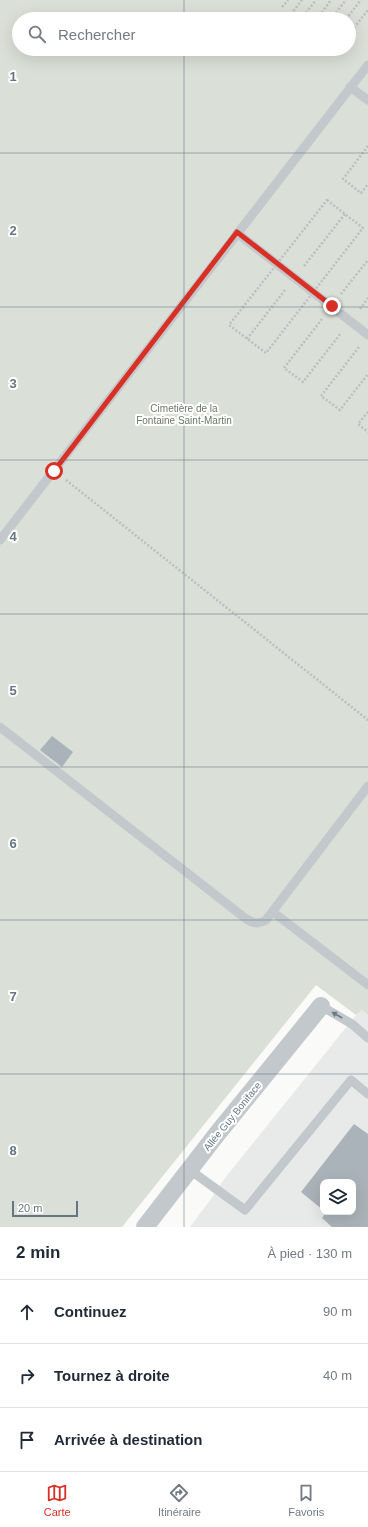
<!DOCTYPE html>
<html lang="fr">
<head>
<meta charset="utf-8">
<style>
	:root { --surface:#fff; --page:#f2f2f3; --text:#1f2937; --muted:#747a83; --line:#e0e1e3; --accent:#d93025 }
	body { margin:0; font-family:Helvetica,sans-serif; background:var(--page); color:var(--text) }
	.controls { position:absolute; right:12px; bottom:12px; display:grid; overflow:hidden; border-radius:8px; box-shadow:0 4px 16px #0002 }
	.controls button { width:36px; height:36px; display:grid; place-items:center; padding:0; border:0; border-bottom:1px solid var(--line); background:var(--surface); color:var(--text); font:20px sans-serif }
	.scale { position:absolute; left:12px; bottom:10px; width:66px; box-sizing:border-box; padding-left:4px; border:2px solid #657683; border-top:0; font-size:11px; line-height:14px; white-space:nowrap; color:#657683; -webkit-text-stroke:3px #fff; paint-order:stroke }
	.stop { position:absolute; width:12px; height:12px; margin:-9px; border:3px solid #d93025; border-radius:50%; background:#fff }
	.stop.end { background:#d93025; border-color:#fff; box-shadow:0 1px 4px #0008 }
	.list { margin:0; padding:0; list-style:none }
	h2 { display:flex; justify-content:space-between; align-items:center; height:52px; margin:0; padding:0 16px; font-size:17px }
	h2 small { font-size:13px; font-weight:400; color:var(--muted) }
	.list li { display:grid; grid-template-columns:26px 1fr auto; gap:12px; align-items:center; box-sizing:border-box; height:64px; padding:0 16px; border-top:1px solid var(--line) }
	.list b { display:block; font-size:15px; white-space:nowrap }
	.list em { font-size:13px; font-style:normal; color:var(--muted) }
	.icon { flex:none; width:22px; height:22px; fill:none; stroke:currentColor; stroke-width:2; stroke-linecap:round; stroke-linejoin:round }
	.map { position:relative; flex:none; width:368px; height:1227px; overflow:hidden }
	.search { position:absolute; background:var(--surface); box-shadow:0 4px 16px #0002; left:12px; right:12px; top:12px; height:44px; display:flex; align-items:center; gap:10px; box-sizing:border-box; padding:0 14px; border-radius:22px; color:var(--muted); font-size:15px }
	.sheet { height:244px; background:var(--surface) }
	nav { display:flex; justify-content:space-around; align-items:center; box-sizing:border-box; height:56px; border-top:1px solid var(--line); background:var(--surface); font-size:11px; color:var(--muted) }
	nav a { display:grid; justify-items:center; gap:2px }
	nav .on { color:var(--accent) }
	.map>svg:first-child { display:block }
</style>
</head>
<body>
<div class="map">
<svg width="368" height="1227" viewBox="0 0 368 1227">
	<rect width="100%" height="100%" fill="#fafaf8"/>
	<!-- built -->
	<path fill="#e8e9e9" fill-rule="evenodd" d="M362 1010 368 1015V1227H190L211 1199 225 1178 356 1015ZM323 1182H353V1212H323Z"/>
	<!-- green -->
	<path fill="#dadfd7" fill-rule="evenodd" d="M0 0H368V1015L362 1010 356 1015 316 985 122 1227H0ZM19 19H349V49H19Z"/>
	<!-- building -->
	<g fill="#aab3b9">
		<polygon points="52,736 73,752 62,767 40,750"/>
		<polygon points="354,1124 368,1134 368,1227 332,1227 322,1218 326,1212 353,1212 353,1182 323,1182 323,1210 301,1192"/>
	</g>
	<g fill="none" stroke-linecap="round" stroke-linejoin="round">
		<!-- path -->
		<g stroke="#bbbfc2" stroke-width="2.5" stroke-dasharray="2 2" stroke-linecap="butt">
			<polyline points="282,7 288,0"/>
			<polyline points="291,14 302,0"/>
			<polyline points="301,19 316,0"/>
			<polyline points="317,19 331,0"/>
			<polyline points="331,19 346,0"/>
			<polyline points="346,19 361,0"/>
			<polyline points="349,34 368,10"/>
			<polyline points="368,146 343,179 361,193 368,184"/>
			<polygon points="327,200 363,228 266,353 229,325"/>
			<polyline points="304,266 345,214"/>
			<polyline points="341,294 368,260"/>
			<polyline points="360,309 368,298"/>
			<polyline points="322,319 284,368 303,382 341,333"/>
			<polyline points="247,339 285,290"/>
			<polyline points="359,347 321,396 340,410 368,374"/>
			<polyline points="368,412 358,424 368,432"/>
			<polyline points="66,480 368,720"/>
		</g>
		<!-- lane -->
		<g stroke="#c3c8cc" stroke-width="9">
			<polyline points="350,87 368,100"/>
			<polyline points="237,233 368,335"/>
			<polyline points="0,540 368,65"/>
			<path d="M0 727 245 918C252 923 258 925 266 920L368 786"/>
			<polyline points="273,912 368,985"/>
			<polyline points="321,1006 352,1024 368,1038"/>
			<polyline points="190,1170 245,1210 351,1080 368,1094"/>
		</g>
		<!-- street -->
		<polyline stroke="#c3c8cc" stroke-width="18" points="145,1227 217,1134 321,1006"/>
	</g>
	<!-- one-way arrows -->
	<defs><path id="oneway-solid" d="M-6-.8H1V-3.2L6.5 0L1 3.2V.8H-6Z"/></defs>
	<use fill="#6a7a87" href="#oneway-solid" transform="translate(337 1015) rotate(-150)"/>
	<g fill="none" stroke-linecap="round" stroke-linejoin="round">
		<!-- route -->
		<polyline stroke="#d93025" stroke-width="5" points="54,471 237,232 332,306"/>
	</g>
	<!-- grid -->
	<path fill="none" stroke="#657683" stroke-width="1" stroke-opacity="0.55" d="M184 0V19M184 49V1227M0 153H368M0 307H368M0 460H368M0 614H368M0 767H368M0 920H368M0 1074H368"/>
	<g text-anchor="middle" stroke-width="4" stroke-linejoin="round" paint-order="stroke">
		<!-- park labels -->
		<g font-size="10" fill="#687a64" stroke="#fff">
			<text x="184" y="412">Cimetière de la<tspan x="184" dy="12">Fontaine Saint-Martin</tspan></text>
		</g>
		<!-- street labels -->
		<g font-size="10" fill="#657683" stroke="#fff">
			<text transform="translate(232 1116) rotate(-51)" y="4">Allée Guy Boniface</text>
		</g>
	</g>
	<g font-size="13" text-anchor="middle" font-weight="bold" fill="#657683" stroke="#fff" stroke-width="4" stroke-linejoin="round" paint-order="stroke">
		<text x="13" y="81">1</text>
		<text x="13" y="235">2</text>
		<text x="13" y="388">3</text>
		<text x="13" y="541">4</text>
		<text x="13" y="695">5</text>
		<text x="13" y="848">6</text>
		<text x="13" y="1001">7</text>
		<text x="13" y="1155">8</text>
	</g>
</svg>
<div class="controls">
<button><svg class="icon" aria-label="layers" viewBox="0 0 24 24"><path d="M12 4l9 5-9 5-9-5zM3 14l9 5 9-5"/></svg></button>
</div>
<div class="scale">20 m</div>
<div class="stop" style="left:54px;top:471px"></div>
<div class="stop end" style="left:332px;top:306px"></div>
<div class="search"><svg class="icon" aria-label="search" viewBox="0 0 24 24"><circle cx="10" cy="10" r="6"/><path d="M15 15l6 6"/></svg>Rechercher</div>
</div>
<section class="sheet">
<h2>2 min<small>À pied · 130 m</small></h2>
<ul class="list">
<li><svg class="icon" aria-label="ahead" viewBox="0 0 24 24"><path d="M12 20V5M6 11l6-6 6 6"/></svg><div><b>Continuez</b></div><em>90 m</em></li>
<li><svg class="icon" aria-label="right" viewBox="0 0 24 24"><path d="M7 20v-9h11M14 6l5 5-5 5"/></svg><div><b>Tournez à droite</b></div><em>40 m</em></li>
<li><svg class="icon" aria-label="arrive" viewBox="0 0 24 24"><path d="M6 21V4h12l-3 4 3 4H6"/></svg><div><b>Arrivée à destination</b></div></li>
</ul>
</section>
<nav>
<a class="on"><svg class="icon" aria-label="map" viewBox="0 0 24 24"><path d="M3 6l6-2 6 2 6-2v14l-6 2-6-2-6 2zM9 4v14M15 6v14"/></svg>Carte</a>
<a><svg class="icon" aria-label="directions" viewBox="0 0 24 24"><path d="M12 3l9 9-9 9-9-9zM9 14v-3h6M13 9l2 2-2 2"/></svg>Itinéraire</a>
<a><svg class="icon" aria-label="saved" viewBox="0 0 24 24"><path d="M7 4h10v16l-5-4-5 4z"/></svg>Favoris</a>
</nav>
</body>
</html>
